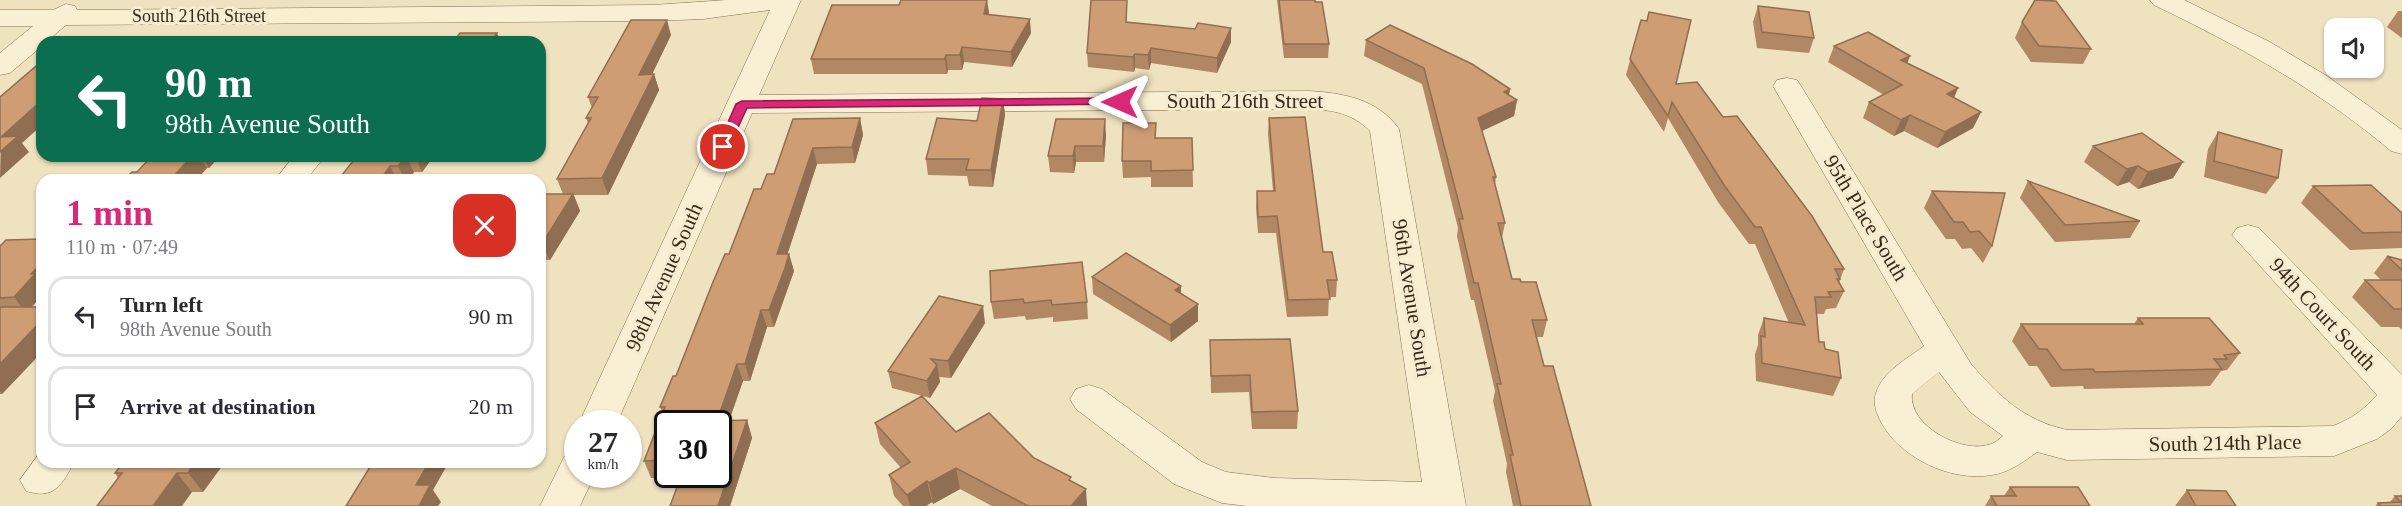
<!DOCTYPE html>
<meta charset="utf-8">
<style>
:root{--surface:#fff;--page:#f7f7f7;--text:#2b2b33;--muted:#7c7c81;--line:#e1e1e2;--accent:#db2777}
body{margin:0;font-family:Georgia,serif;background:var(--page);color:var(--text);height:100vh;display:flex;flex-direction:column;font-size:22px;white-space:nowrap}
*{box-sizing:border-box;margin:0}
p{font-size:20px;color:var(--muted)}
.icon{flex:none;width:33px;height:33px;fill:none;stroke:currentColor;stroke-width:2;stroke-linecap:round;stroke-linejoin:round}
.map{position:relative;flex:1;overflow:hidden}
.side{position:absolute;left:36px;top:174px;width:510px;height:294px;display:flex;flex-direction:column;background:var(--surface);border-radius:18px;box-shadow:0 2px 4px #0004}
.side>*{flex:none}
.top-card{position:absolute;left:36px;top:36px;width:510px;height:126px;border-radius:18px;box-shadow:0 2px 4px #0004;background:#0b6e4f;color:#fff;overflow:hidden}
.buttons{position:absolute;left:2324px;top:18px;display:grid;gap:12px}
.buttons a{display:grid;place-items:center;width:60px;height:60px;border-radius:12px;background:var(--surface);box-shadow:0 2px 4px #0004;font-size:30px}
.speed{position:absolute;left:564px;top:410px;display:flex;gap:12px;font-size:30px;font-weight:700;text-align:center}
.speed>*{display:grid;place-content:center;width:78px;height:78px;border-radius:50%;background:var(--surface);box-shadow:0 2px 4px #0004;line-height:1}
.speed small{font-size:15px;font-weight:400}
.speed .limit{border:3px solid #111;border-radius:9px;background:#fff;color:#111}
.pin{position:absolute;display:grid;place-items:center;width:51px;height:51px;color:#fff;margin:-26px;border:3px solid #fff;border-radius:50%;box-shadow:0 2px 6px #0007}
.me{position:absolute;width:66px;margin:-33px;rotate:270deg;stroke-linejoin:round;filter:drop-shadow(0 0 4px #0008)}
.turn{display:flex;align-items:center;gap:21px;height:126px;padding:0 30px;font-size:27px}
.turn .icon{width:78px;height:78px;stroke-width:2.5}
.turn b{display:block;font-size:42px;line-height:51px}
.round{display:grid;place-items:center;flex:none;width:63px;height:63px;border-radius:18px;background:var(--page)}
.headline{display:flex;align-items:center;justify-content:space-between;height:102px;padding:0 30px}
h1{font-size:36px;font-weight:700;line-height:45px;color:var(--accent)}
ul{padding:0;list-style:none}
li{display:flex;align-items:center;gap:18px;height:81px;margin:0 12px 9px;padding:0 18px;border:3px solid var(--line);border-radius:18px}
li div{flex:1}
li b{display:block;font-size:22px}
li em{font-style:normal}
.map>svg:first-child{display:block}
.lines{fill:none;stroke-linecap:round;stroke-linejoin:round}
.minor-casing{stroke:#887357;stroke-width:1}
.minor{fill:#f9efd3;fill-rule:evenodd}
.wall{fill:#b18764;fill-rule:evenodd}
.shaded-wall{fill:#906e51}
.building{fill:#ce9d74;stroke:#906e51;stroke-width:1.5}
.route{fill:#db2777;stroke:#8e194d;stroke-width:1.5}
.labels{text-anchor:middle;dominant-baseline:central;stroke-width:6;stroke-linejoin:round;paint-order:stroke}
.far-street-label{font-size:18px;fill:#372a1c;stroke:#f6eccf}
.street-label{font-size:21px;fill:#372a1c;stroke:#f6eccf}
</style>
<div class="map">
<svg width="2402" height="506" viewBox="0 0 2402 506">
<rect width="100%" height="100%" fill="#efe2bf"/>
<g class="lines">
<g class="minor-casing">
<path id="minor" d="M727,0H801L759,95L1309,91C1343,93 1378,99 1399,129L1466,506H1247L1222,503L1174,484L1076,409L1070,399L1076,389L1089,385L1102,389L1202,462L1226,472L1274,478L1422,482L1370,131C1352,113 1333,110 1309,109L752,113L617,423H579L770,10L703,19L653,21L66,25L46,42H42V46L10,73L0,75V53L33,26H0V10H53L66,4L75,6L77,10L653,5Z
M2150,0H2184L2268,41L2327,76L2402,130V154L2391,151C2319,90 2239,46 2154,5Z
M1787,78L1797,80L1801,86L1971,364C2000,397 2023,420 2067,430L2333,426C2351,419 2364,410 2377,395L2232,235L2237,228L2248,225L2259,228L2402,375V416L2391,429L2377,439L2334,456L2067,460L2037,452C2023,462 2010,472 1992,475C1952,482 1902,459 1882,424C1877,414 1872,404 1876,393C1883,371 1907,359 1924,346L1773,86L1777,80ZM1939,372L1970,412L2003,436C1999,439 1995,443 1991,444C1963,455 1908,426 1912,394Z
M294,156H325L306,180H275Z
M41,451L42,462H74C62,485 54,500 26,491L20,480Z
M578,453V474H595L580,506H540L564,457Z"/>
</g>
<use href="#minor" class="minor"/>
</g>
<path class="wall" d="M1277,0H1315L1329,44L1328,58H1284Z
M1758,6L1814,38L1809,53L1757,48L1753,22Z
M1127,10V22L1231,42L1217,73L1151,63L1149,70L1135,68L1134,72L1088,67L1087,53Z
M2398,11H2402V38L2387,27Z
M989,12L988,15L1031,33L1012,67L964,62L962,70H948L947,74H814L811,59Z
M1641,20L1676,84L1723,117L1844,269L1839,283L1844,291L1836,308L1826,309L1824,314H1817L1819,342L1825,349L1841,378L1833,396L1756,381L1755,354L1758,345V335L1764,318L1789,323L1755,244H1749L1718,202L1668,118L1664,132L1626,75Z
M2022,22L2091,49L2083,64L2031,62L2015,38Z
M671,35L652,74H654L659,90L608,195H574L580,211L550,260H540V194H563L557,179L588,123L586,118L592,108L588,97Z
M1366,40L1510,89L1509,95L1517,100L1514,116L1482,131L1496,177L1495,185L1505,223L1502,238L1512,279L1521,282L1547,320L1543,337H1536L1544,366L1591,506H1513L1506,472L1507,464L1493,401L1495,391L1474,300H1471L1457,236L1458,228L1422,84L1364,56Z
M1834,46L1907,63L1958,88L1954,98L1981,112L1973,128L1937,148L1904,131L1894,136L1863,118L1869,102L1884,95L1828,62Z
M1003,99L1005,115L993,187L969,186L967,176L928,175L926,159L977,121Z
M860,118L863,135L855,163L817,164L787,254H789L794,271L774,327H767L750,381H743L729,420H747L752,438L730,506H670L681,478H651L644,461L663,413L660,407L673,376H676L713,282L725,254H729L754,189H761L767,174H774L793,119ZM668,423H718V474H668Z
M1269,118L1323,252L1337,280L1336,297H1329L1328,316L1287,317L1276,233H1258L1256,208L1257,191H1273L1268,134Z
M2218,132L2278,178L2266,194L2204,177L2208,149Z
M1106,135L1104,162H1076L1074,173L1050,172L1048,156Z
M1156,138H1192L1193,187H1151V177L1123,178L1122,161Z
M2093,146L2183,162L2173,178L2138,189L2129,182L2117,186L2084,162Z
M152,156H220L209,168H207L196,180H124L137,172Z
M357,156H434L422,172H414L409,180H338Z
M2028,181L2140,221L2130,238L2055,242L2020,198Z
M2313,186L2402,213V248L2350,250L2301,203Z
M1932,191L2005,193L1992,246L1983,263L1971,248L1962,249L1955,239H1946L1924,208Z
M42,239V295L32,307H42V352L2,394H0V246Z
M2387,256L2402,260V330L2399,327H2381L2352,297L2365,280H2381L2374,273Z
M990,271L1087,302L1088,319L1053,322V317L1026,320L1025,316L994,319L991,302Z
M1092,277L1181,286V293L1198,321L1171,342L1093,294Z
M2138,318L2240,353L2227,370L2221,371L2210,386L2084,389L2083,386L2051,387L2037,366H2029L2012,341L2021,324H2134Z
M985,323L951,378L939,377L940,382L930,398L892,388L888,371Z
M1210,340L1298,411L1297,429H1252L1249,392L1211,393Z
M875,423L956,432L1034,458L1072,482L1087,506H992L960,489L933,504L932,502L926,506H903L894,496L889,475L901,468L880,444Z
M225,462L203,492H192L118,478L115,473Z
M2010,487L2090,506H1985L1991,496H2004Z
M2187,490L2236,506H2175Z
M2402,494V506H2375L2378,503L2390,502L2395,496H2400Z"/>
<path class="shaded-wall" d="M987,0L989,12L986,29L984,14Z
M1030,19L1031,33L1012,67L1011,52Z
M667,20L671,35L644,91L639,75Z
M1231,28V42L1217,73V58Z
M497,33L501,42H490Z
M962,47L964,62L962,70L960,55Z
M1151,48V63L1149,70L1148,55Z
M1135,54V68L1134,72L1133,57Z
M946,55L948,70L947,74L945,59Z
M1910,56L1904,72L1901,60Z
M654,74L659,90L608,195L602,178Z
M1958,88L1951,104L1947,94Z
M1510,89L1507,104L1517,100L1514,116L1475,134L1478,118L1504,92Z
M1003,99L1005,115L993,187L991,170Z
M42,100V125L22,143L29,152L0,178L1,137Z
M1981,112L1973,128L1937,148L1945,132Z
M1910,115L1904,131L1894,136L1901,120Z
M860,118L863,135L855,163L852,147Z
M1105,119L1106,135L1104,162L1103,146Z
M1075,146L1076,162L1074,173L1073,156Z
M813,148L817,164L782,271L777,254Z
M192,156H199L207,168L196,180H170Z
M202,156H220L209,168Z
M406,156L414,172L409,180H405L398,166Z
M415,156H434L422,172Z
M2183,162L2173,178L2138,189L2148,172Z
M390,166L397,180H380Z
M2138,166L2129,182L2117,186L2127,169Z
M573,194L580,211L550,260L542,244Z
M789,254L794,271L774,327L769,310Z
M42,263V295L26,313L14,297L31,274Z
M1181,286V303L1175,290Z
M1198,304V321L1171,342L1170,325Z
M983,306L985,323L951,378L948,361Z
M761,310L767,327L750,381L745,364Z
M42,320V352L2,394L0,392V364Z
M737,364L743,381L723,438L717,421Z
M937,365L940,382L930,398L927,381Z
M747,420L752,438L730,506H718Z
M196,462H225L203,492L188,473Z
M429,462H449L433,490L441,502L438,506H419L416,485Z
M956,468L960,489L933,504L929,483Z
M177,473L192,492L182,506H153Z
M927,481L932,502L926,506H910L907,495Z
M1086,489L1087,506H1071Z"/>
<path class="building" d="M901,0H987L984,14L1030,19L1011,52L962,47L960,55H946L945,59H811L832,5H899Z
M1091,0H1127L1126,22L1195,29L1198,23L1231,28L1217,58L1151,48L1148,55L1135,54L1133,57L1087,53Z
M1279,0H1315V2H1322L1329,44H1284Z
M2035,0L2056,1L2091,49L2039,46L2022,22Z
M1758,6L1809,12L1814,38L1762,32Z
M1649,12L1691,20L1676,84L1697,82L1723,117L1737,116L1812,216L1844,269H1835L1840,279H1837L1844,291L1828,292L1831,297H1815L1819,342H1824L1825,349L1838,352L1841,378L1762,363L1761,336L1765,337L1764,318L1805,325L1761,227H1755L1724,185L1672,102L1668,116L1630,59L1641,20L1647,21Z
M631,20H667L639,75L654,74L602,178L557,179L591,118H586L598,97H588Z
M1390,25L1472,64L1510,89L1504,92L1517,100L1478,118L1496,177H1493L1505,223H1498L1512,279H1520L1521,282H1536L1547,320H1532L1544,366H1553L1591,506H1521L1510,455H1513L1497,384H1501L1478,283H1474L1459,219H1463L1424,68L1366,40Z
M1868,32L1910,56L1901,60L1958,88L1947,94L1981,112L1945,132L1910,115L1901,120L1869,102L1902,85L1834,46Z
M460,33H497L490,42H453Z
M42,61V100L1,137L18,136L0,152V97Z
M982,98L1003,99L991,170H966L969,159H926L937,118L977,121Z
M1305,117L1323,252H1332L1337,280H1327L1330,299L1288,300L1277,216L1258,217L1257,191H1275L1269,118Z
M860,118L852,147L813,148L777,254H789L785,268L769,310H761L745,364H737L717,421L747,420L718,506H670L682,474H718V423H668V460L644,461L665,407H660L673,376H676L713,282L725,254H729L754,189H761L767,174H774L793,119Z
M1056,119H1105L1103,146H1075L1073,156H1048Z
M1123,123H1156L1155,138H1192L1193,170L1151,171V161H1122Z
M2218,132L2282,150L2278,178L2214,161Z
M2142,133L2183,162L2148,172L2138,166L2127,169L2093,146Z
M152,156H192L170,180H124L132,172H137Z
M357,156H406L398,166H390L380,180H338Z
M2028,181L2140,221L2065,225Z
M2371,185L2402,213V232L2363,233L2313,186Z
M1932,191L2005,193L1992,246L1979,231L1970,232L1963,222H1954Z
M540,194H573L542,244H540Z
M42,239V263L31,274H35L14,297L0,298V246L6,240Z
M1126,253L1181,286L1175,290L1198,304L1170,325L1092,277Z
M2387,256L2402,260V270Z
M1082,262L1087,302L1052,305L1051,300L1024,303L1023,299L991,302L990,271Z
M2365,280H2402V309H2394Z
M939,296L983,306L948,361L931,359L937,365L927,381L888,371Z
M1,307H42V320L0,364V308Z
M2138,318H2209L2240,353L2224,355L2227,359H2214L2222,369L2095,372L2093,369L2062,370L2047,349H2039L2021,324H2143Z
M1290,339L1298,411L1252,412L1250,375L1211,376L1210,340Z
M922,396L956,432L989,413L1034,458L1071,477L1069,480L1086,489L1071,506H1028L956,468L929,483L927,481L907,495L889,475L910,462L875,423Z
M124,462H196L188,473H177L153,506H97L122,473H115Z
M373,462H429L416,485H430L419,506H346Z
M2010,487H2078L2090,506H1997L1991,496H2016Z
M2187,490L2226,491L2236,506H2196Z
M2395,496H2402V506H2381L2378,503L2401,502Z"/>
<path class="route" d="M1120,98L1126,102L1125,104L747,108L728,149H719L717,147L736,104L742,101Z"/>
<g class="labels">
<g class="far-street-label">
<text x="199" y="16">South 216th Street</text>
</g>
<g class="street-label">
<text x="1245" y="101">South 216th Street</text>
<text transform="translate(1866 218) rotate(59)">95th Place South</text>
<text transform="translate(664 277) rotate(-66)">98th Avenue South</text>
<text transform="translate(1412 298) rotate(81)">96th Avenue South</text>
<text transform="translate(2323 314) rotate(47)">94th Court South</text>
<text transform="translate(2225 443) rotate(-1)">South 214th Place</text>
</g>
</g>
</svg>
<div class="buttons">
<a><svg class="icon" aria-label="sound" viewBox="0 0 24 24"><path d="M4 9h4l5-4v14l-5-4H4zM17 9q2 3 0 6"/></svg></a>
</div>
<div class="speed"><div>27<small>km/h</small></div><div class="limit">30</div></div>
<div class="pin" style="left:723px;top:147px;background:#d93025"><svg class="icon" aria-label="arrive" viewBox="0 0 24 24"><path d="M6 21V4h12l-3 4 3 4H6"/></svg></div>
<svg class="me" style="left:1120px;top:102px" viewBox="-20 -20 40 40"><path d="M0-17L14 15 0 8-14 15z" fill="#db2777" stroke="#fff" stroke-width="4"/></svg>
<div class="top-card">
<div class="turn"><svg class="icon" aria-label="left" viewBox="0 0 24 24"><path d="M17 20v-9H6M10 6l-5 5 5 5"/></svg><div><b>90 m</b>98th Avenue South</div></div>
</div>
<section class="side">
<div class="headline"><div><h1>1 min</h1><p>110 m · 07:49</p></div><a class="round" style="background:#d93025;color:#fff"><svg class="icon" aria-label="close" viewBox="0 0 24 24"><path d="M6 6l12 12M18 6L6 18"/></svg></a></div>
<ul>
<li><svg class="icon" aria-label="left" viewBox="0 0 24 24"><path d="M17 20v-9H6M10 6l-5 5 5 5"/></svg><div><b>Turn left</b><p>98th Avenue South</p></div><em>90 m</em></li>
<li><svg class="icon" aria-label="arrive" viewBox="0 0 24 24"><path d="M6 21V4h12l-3 4 3 4H6"/></svg><div><b>Arrive at destination</b></div><em>20 m</em></li>
</ul>
</section>
</div>
